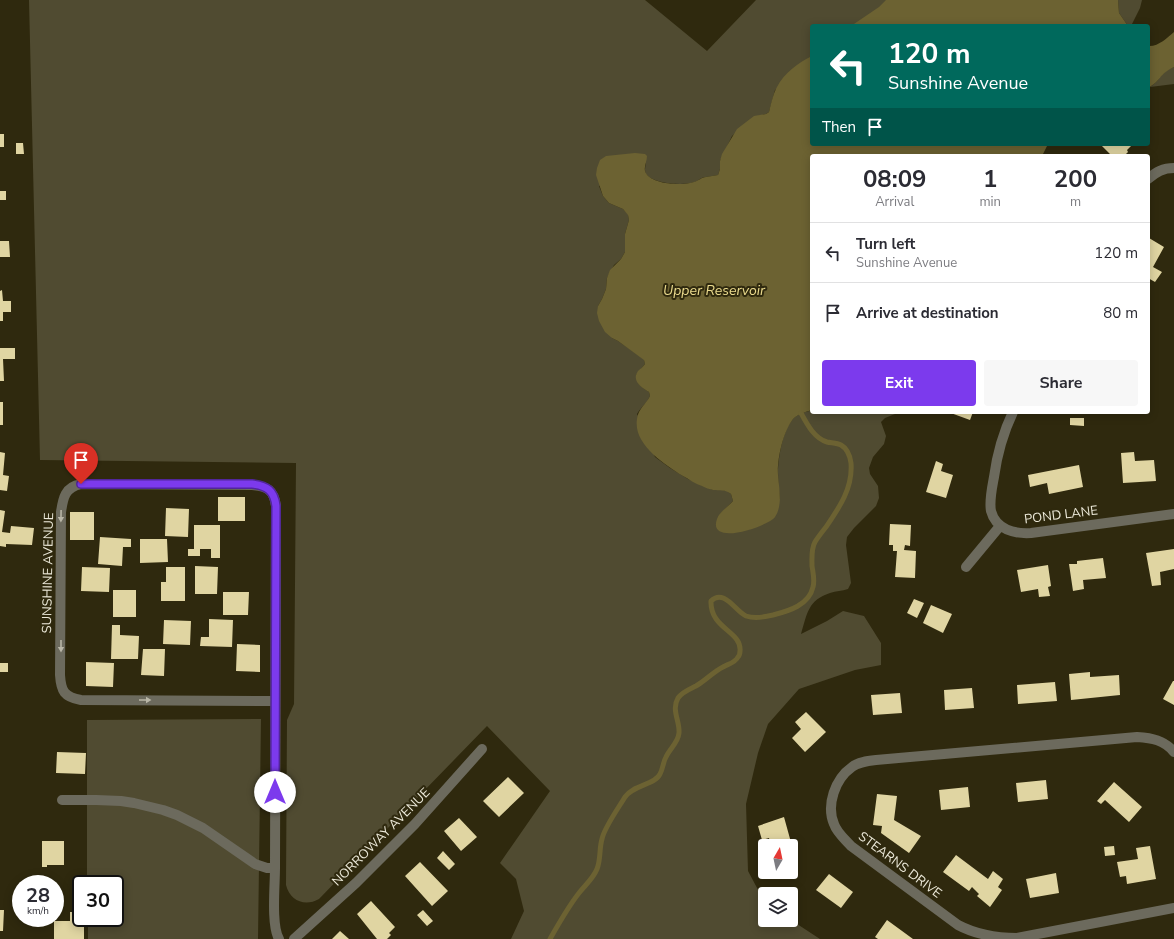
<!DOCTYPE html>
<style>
:root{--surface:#fff;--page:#f7f7f7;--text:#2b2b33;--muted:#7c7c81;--line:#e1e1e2;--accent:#7c3aed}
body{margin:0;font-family:"Nunito Sans",sans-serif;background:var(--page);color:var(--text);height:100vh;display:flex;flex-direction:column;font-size:15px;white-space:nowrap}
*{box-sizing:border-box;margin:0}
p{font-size:13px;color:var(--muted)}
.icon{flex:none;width:22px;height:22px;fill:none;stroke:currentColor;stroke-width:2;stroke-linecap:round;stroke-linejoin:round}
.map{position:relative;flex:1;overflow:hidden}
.panel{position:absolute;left:810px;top:154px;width:340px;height:260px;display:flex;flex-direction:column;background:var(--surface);border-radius:4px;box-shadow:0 2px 10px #0003}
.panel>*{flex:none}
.hud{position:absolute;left:810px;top:24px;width:340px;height:122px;border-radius:4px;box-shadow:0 2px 10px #0003;background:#00695c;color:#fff;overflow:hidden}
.needle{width:26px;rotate:9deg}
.buttons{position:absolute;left:758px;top:839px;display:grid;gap:8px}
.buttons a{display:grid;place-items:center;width:40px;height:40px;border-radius:4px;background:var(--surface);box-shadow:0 2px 10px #0003;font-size:20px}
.speed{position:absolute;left:12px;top:875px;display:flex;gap:8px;font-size:20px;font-weight:700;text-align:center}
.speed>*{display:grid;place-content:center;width:52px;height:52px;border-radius:50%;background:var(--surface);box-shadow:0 2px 10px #0003;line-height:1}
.speed small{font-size:10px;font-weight:400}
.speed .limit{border:2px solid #111;border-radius:6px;background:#fff;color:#111}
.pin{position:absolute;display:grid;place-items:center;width:34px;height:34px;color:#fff;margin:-41px -17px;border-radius:50% 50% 50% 0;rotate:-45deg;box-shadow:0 0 4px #0007}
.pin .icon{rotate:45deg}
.me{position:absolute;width:44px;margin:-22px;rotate:0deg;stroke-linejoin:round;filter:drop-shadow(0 0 3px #0008)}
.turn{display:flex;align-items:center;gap:14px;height:84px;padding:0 12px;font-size:18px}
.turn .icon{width:52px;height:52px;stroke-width:2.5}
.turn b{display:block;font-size:28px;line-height:34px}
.then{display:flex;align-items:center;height:38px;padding:0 12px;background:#0003;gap:8px;font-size:15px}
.eta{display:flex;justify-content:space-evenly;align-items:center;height:68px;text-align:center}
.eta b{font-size:24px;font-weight:700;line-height:28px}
.button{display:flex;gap:8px;margin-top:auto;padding:8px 12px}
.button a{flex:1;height:46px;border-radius:4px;background:var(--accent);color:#fff;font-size:16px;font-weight:700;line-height:46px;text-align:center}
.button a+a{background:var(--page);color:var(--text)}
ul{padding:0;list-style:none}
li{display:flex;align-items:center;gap:12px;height:60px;padding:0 12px;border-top:1px solid var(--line)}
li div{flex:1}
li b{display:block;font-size:15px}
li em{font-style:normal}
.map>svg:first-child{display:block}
.green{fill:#504b31}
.water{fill:#6c6232}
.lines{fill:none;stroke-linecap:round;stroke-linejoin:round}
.stream{stroke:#6c6232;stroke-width:5}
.building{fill:#e0d5a2}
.street{stroke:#6c6a5d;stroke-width:10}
.oneway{fill:#b9b6a7}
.route-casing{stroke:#51269a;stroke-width:10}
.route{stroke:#7c3aed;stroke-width:7}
.labels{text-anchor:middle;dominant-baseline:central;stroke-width:4;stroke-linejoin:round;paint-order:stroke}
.street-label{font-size:13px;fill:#ece9d9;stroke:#2f290e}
.water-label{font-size:14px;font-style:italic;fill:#ebdb8e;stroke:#2f290e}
</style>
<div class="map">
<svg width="1174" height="939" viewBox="0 0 1174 939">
<rect width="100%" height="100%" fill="#2f290e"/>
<path class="green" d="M29,0H645L707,51L756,0H896L864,26H812V65L775,90L769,112L766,114L754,117L732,136L720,161V169L718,175C714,176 711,176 706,177C702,177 699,180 695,182C684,186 655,184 647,175C644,172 645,167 646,163L599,186L603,196L609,203L623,209L628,214L629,220L625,234V252L621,259L614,265L607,278L606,289L602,299L598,306L612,338L618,341L644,359L645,364L636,375C637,385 642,387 649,392L650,396C647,403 641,407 637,414L655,457L670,468L688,479L713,490H723L727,491L731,494L733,501L720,514L747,530L752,528L780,498C779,490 778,482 778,473C778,458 783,427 795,417C800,413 806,412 812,410V412H900L885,418L881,422L886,436L884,444L873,457L869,468L870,474L878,486L879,498L876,506L854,528L847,537L846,545L851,583L848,589C842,591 836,591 830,593C808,600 807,614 801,634L827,621L843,611L864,616L881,643V665L855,670L799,689L768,724L758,753L746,804L748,871L765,903V920H791L820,939H511L524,911L516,879L500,863L550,791L487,726L319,899C305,907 290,901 286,885L287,720L294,704L296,463L40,460Z
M1118,0H1142L1140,8L1131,26H1128L1119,13Z
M1174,67V84L1150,87C1161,80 1160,72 1174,67Z
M261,719L258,939H88V918H115V884H87V720Z"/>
<path class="water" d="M886,0H1118L1119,13L1128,26H851L879,7Z
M1174,32V67C1160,73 1160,82 1148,88V46C1158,47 1167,38 1174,32Z
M812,56V144H1048L1042,156H812V410C805,412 798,414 793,419C783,432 777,459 778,475C779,488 783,505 775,517C767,527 707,547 717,519C719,512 728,507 733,501L731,494C725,489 720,491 713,490C710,489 705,488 702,486C695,484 689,479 683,476C664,464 633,444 637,419C638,409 646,404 650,396L649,392C642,388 631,381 638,371C640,369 643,367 645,364L644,360L618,341L612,338L605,332L599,321L597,313L598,306L602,299L606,289L607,278L610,270L621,259L625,252V234L629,220L628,215L623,209L609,203L603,196L596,175L597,168L600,160L606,156L635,153L645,154L647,156C647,161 644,166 645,171C649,185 684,186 694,182C698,181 702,177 706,177C710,176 714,176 718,175L720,169V161L722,154L737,129L754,116L766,114L769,112C771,104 773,94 777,87C784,73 798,63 812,56Z"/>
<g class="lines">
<path class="stream" d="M550,939C559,923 568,907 579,893C585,885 593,879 597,869C601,859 599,849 602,839C604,828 619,807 625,797C633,785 655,785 660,774C663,769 663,762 666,757C670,748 678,743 679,733C680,721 671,710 678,698C682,692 690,689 696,686C705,681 713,672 723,667C728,664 735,663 738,657C739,656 740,653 740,651C742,631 710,629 711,601C724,588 736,612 746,616C755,619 764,617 773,615C789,611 809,605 813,587C815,580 813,573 812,566C812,558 811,549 815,542C818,537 822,532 826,527C839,508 853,488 851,463C850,456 848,449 841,445C837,443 831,443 827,442C814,438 807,424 801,413"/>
</g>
<path class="building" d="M0,134H4V147H0Z
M16,143H23L24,154H16Z
M1100,144H1133L1127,150L1128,152L1124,156H1112Z
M0,191H6V200H0Z
M1149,238L1164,247L1153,267L1162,272L1155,282L1148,278V240Z
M0,241H9L10,257H0Z
M2,290L3,301H11V312H3V321H0V291Z
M0,348H15V359H3L4,381H0Z
M0,402H3V425H0Z
M948,412H973L970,420Z
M1070,418H1084V426L1070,425Z
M0,452L5,453L3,475L9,476L7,491L0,490Z
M1134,452L1135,461L1154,460L1156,481L1123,483L1121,453Z
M936,461L943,464L941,471L953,475L946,498L926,492Z
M1079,465L1083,487L1049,494L1047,483L1030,487L1028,475Z
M218,497H245V521H218Z
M166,508L189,509L188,537L165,536Z
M0,510L5,511L2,532L10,533L11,526L34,528L32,545L6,544V547L0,546Z
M70,512H94V540H70Z
M890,524L911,525L910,546L905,545L904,550L916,551L915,578L895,577L897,551H893V545H889Z
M194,525H220V558H211V549H200V556H188V549H194Z
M100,537L131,539V547H123L122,566L98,564Z
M140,539H167L168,562L140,563Z
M1174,549V569L1160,572L1161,585L1152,586L1146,553Z
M1103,558L1106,578L1083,580L1084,589L1073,591L1069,564H1077V561Z
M1048,565L1051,586L1048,587L1050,596L1039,597L1038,589L1021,592L1017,570Z
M195,566L218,567L217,594H195Z
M82,567L110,568L109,592L81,591Z
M166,567H185V601H161V582H166Z
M113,590H136V617H113Z
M223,592H249L248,615H223Z
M914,599L924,603L917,618L907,613Z
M931,605L952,614L943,633L923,623Z
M209,619L233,620L232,647L200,646L201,637H209Z
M164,620L191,621L190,645L163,644Z
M112,625H120V635L139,636L138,659H111Z
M237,644L260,645V672L236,671Z
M143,649H165L164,676L141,675Z
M86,662L114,663L113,687L86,686Z
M0,663H8V672H0Z
M1090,672V677L1119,675L1120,695L1071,700L1069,674Z
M1173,681H1174V705L1163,699Z
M1055,682L1057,701L1018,704L1017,685Z
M972,688L974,708L945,710L944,690Z
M900,693L902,713L873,715L871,695Z
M806,712L826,732L805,752L792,738L801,729L795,722Z
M57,752L86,753L85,774L56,773Z
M508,777L524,793L499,817L483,801Z
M1046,780L1048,799L1018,802L1016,783Z
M1114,782L1142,807L1129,822L1105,800L1101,804L1097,801Z
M968,787L970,807L941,810L939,790Z
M877,794L897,796L894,820L921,836L909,853L881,833L882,826L873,825Z
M784,817L792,846H771L769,838L762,840L758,826Z
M459,818L477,837L461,851L444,831Z
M42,841H64V865H47V867H42Z
M1114,846L1115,855L1105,856L1104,847Z
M1150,846L1156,879L1127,884L1126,876L1120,877L1117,862L1138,859L1136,848Z
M443,851L455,864L449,870L437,858Z
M956,855L988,879L993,871L1003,879L998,887L1002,890L990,907L977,896L979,894L972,887L969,891L943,872Z
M420,862L448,891L432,906L405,876Z
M1056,873L1059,893L1030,898L1026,879Z
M829,874L853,892L841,908L816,890Z
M371,901L395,927L389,933L391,935L387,939H377L357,914Z
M0,910H4L3,931H0Z
M423,910L433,921L427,926L417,915Z
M70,912H81V918H84V939H54V921H70Z
M887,920L913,939H878L875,937Z
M340,931L349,939H332Z"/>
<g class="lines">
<path class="street" d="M1148,179C1156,172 1163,168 1174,168
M1013,412C1003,433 997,455 994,477C992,488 989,501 991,511C996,530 1015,534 1031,533L1174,514
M966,567L1000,526
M275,701L81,700C64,697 61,691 60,675L61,512C63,498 65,487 81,484L252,485C267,486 274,490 276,506L275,868C275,886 271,925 279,939
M1174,752C1164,740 1152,738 1137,737L876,760C867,761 858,762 852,767C835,779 826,805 834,824C837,833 845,839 851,846L958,925C977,935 995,938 1017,938L1174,908
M62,800H96L121,801L134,803L163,810L177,815L203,828L255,864L267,868H275
M294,939L356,883L415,824L482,749"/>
</g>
<defs><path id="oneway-solid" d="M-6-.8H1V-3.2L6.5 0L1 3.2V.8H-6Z"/></defs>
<g class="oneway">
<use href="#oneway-solid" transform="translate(61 516) rotate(91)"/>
<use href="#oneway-solid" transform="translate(61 646) rotate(90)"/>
<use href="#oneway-solid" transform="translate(145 700)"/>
</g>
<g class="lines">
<g class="route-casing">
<path id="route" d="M81,484H252C267,486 274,490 276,506L275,792"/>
</g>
<use href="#route" class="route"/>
</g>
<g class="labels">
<g class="street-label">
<text transform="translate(1061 515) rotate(-7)">POND LANE</text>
<text transform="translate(48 573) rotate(-89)">SUNSHINE AVENUE</text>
<text transform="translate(381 837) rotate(-45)">NORROWAY AVENUE</text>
<text transform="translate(900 865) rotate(37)">STEARNS DRIVE</text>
</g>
<g class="water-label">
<text x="714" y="290">Upper Reservoir</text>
</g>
</g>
</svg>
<div class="buttons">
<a><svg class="needle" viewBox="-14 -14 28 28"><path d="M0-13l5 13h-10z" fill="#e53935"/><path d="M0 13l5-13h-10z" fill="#7c7c81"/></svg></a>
<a><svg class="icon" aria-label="layers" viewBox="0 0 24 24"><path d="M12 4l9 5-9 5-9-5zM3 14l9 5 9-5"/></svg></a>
</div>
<div class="speed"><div>28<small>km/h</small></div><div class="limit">30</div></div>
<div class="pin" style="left:81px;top:484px;background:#d93025"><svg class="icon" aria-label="arrive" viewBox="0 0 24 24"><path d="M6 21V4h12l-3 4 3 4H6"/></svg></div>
<svg class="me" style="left:275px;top:792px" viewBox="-20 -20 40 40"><circle r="19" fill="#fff"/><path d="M0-13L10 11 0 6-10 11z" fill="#7c3aed"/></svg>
<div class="hud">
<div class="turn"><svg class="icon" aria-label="left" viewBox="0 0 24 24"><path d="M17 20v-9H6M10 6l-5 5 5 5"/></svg><div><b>120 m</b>Sunshine Avenue</div></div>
<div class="then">Then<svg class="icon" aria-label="arrive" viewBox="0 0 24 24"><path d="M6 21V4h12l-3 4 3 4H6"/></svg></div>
</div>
<section class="panel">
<div class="eta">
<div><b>08:09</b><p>Arrival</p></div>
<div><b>1</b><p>min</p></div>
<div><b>200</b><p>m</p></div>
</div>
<ul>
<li><svg class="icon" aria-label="left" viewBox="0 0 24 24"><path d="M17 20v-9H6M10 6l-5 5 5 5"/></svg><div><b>Turn left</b><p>Sunshine Avenue</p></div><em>120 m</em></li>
<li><svg class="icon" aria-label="arrive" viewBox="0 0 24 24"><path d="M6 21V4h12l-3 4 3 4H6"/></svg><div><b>Arrive at destination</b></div><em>80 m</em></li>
</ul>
<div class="button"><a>Exit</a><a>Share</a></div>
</section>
</div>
